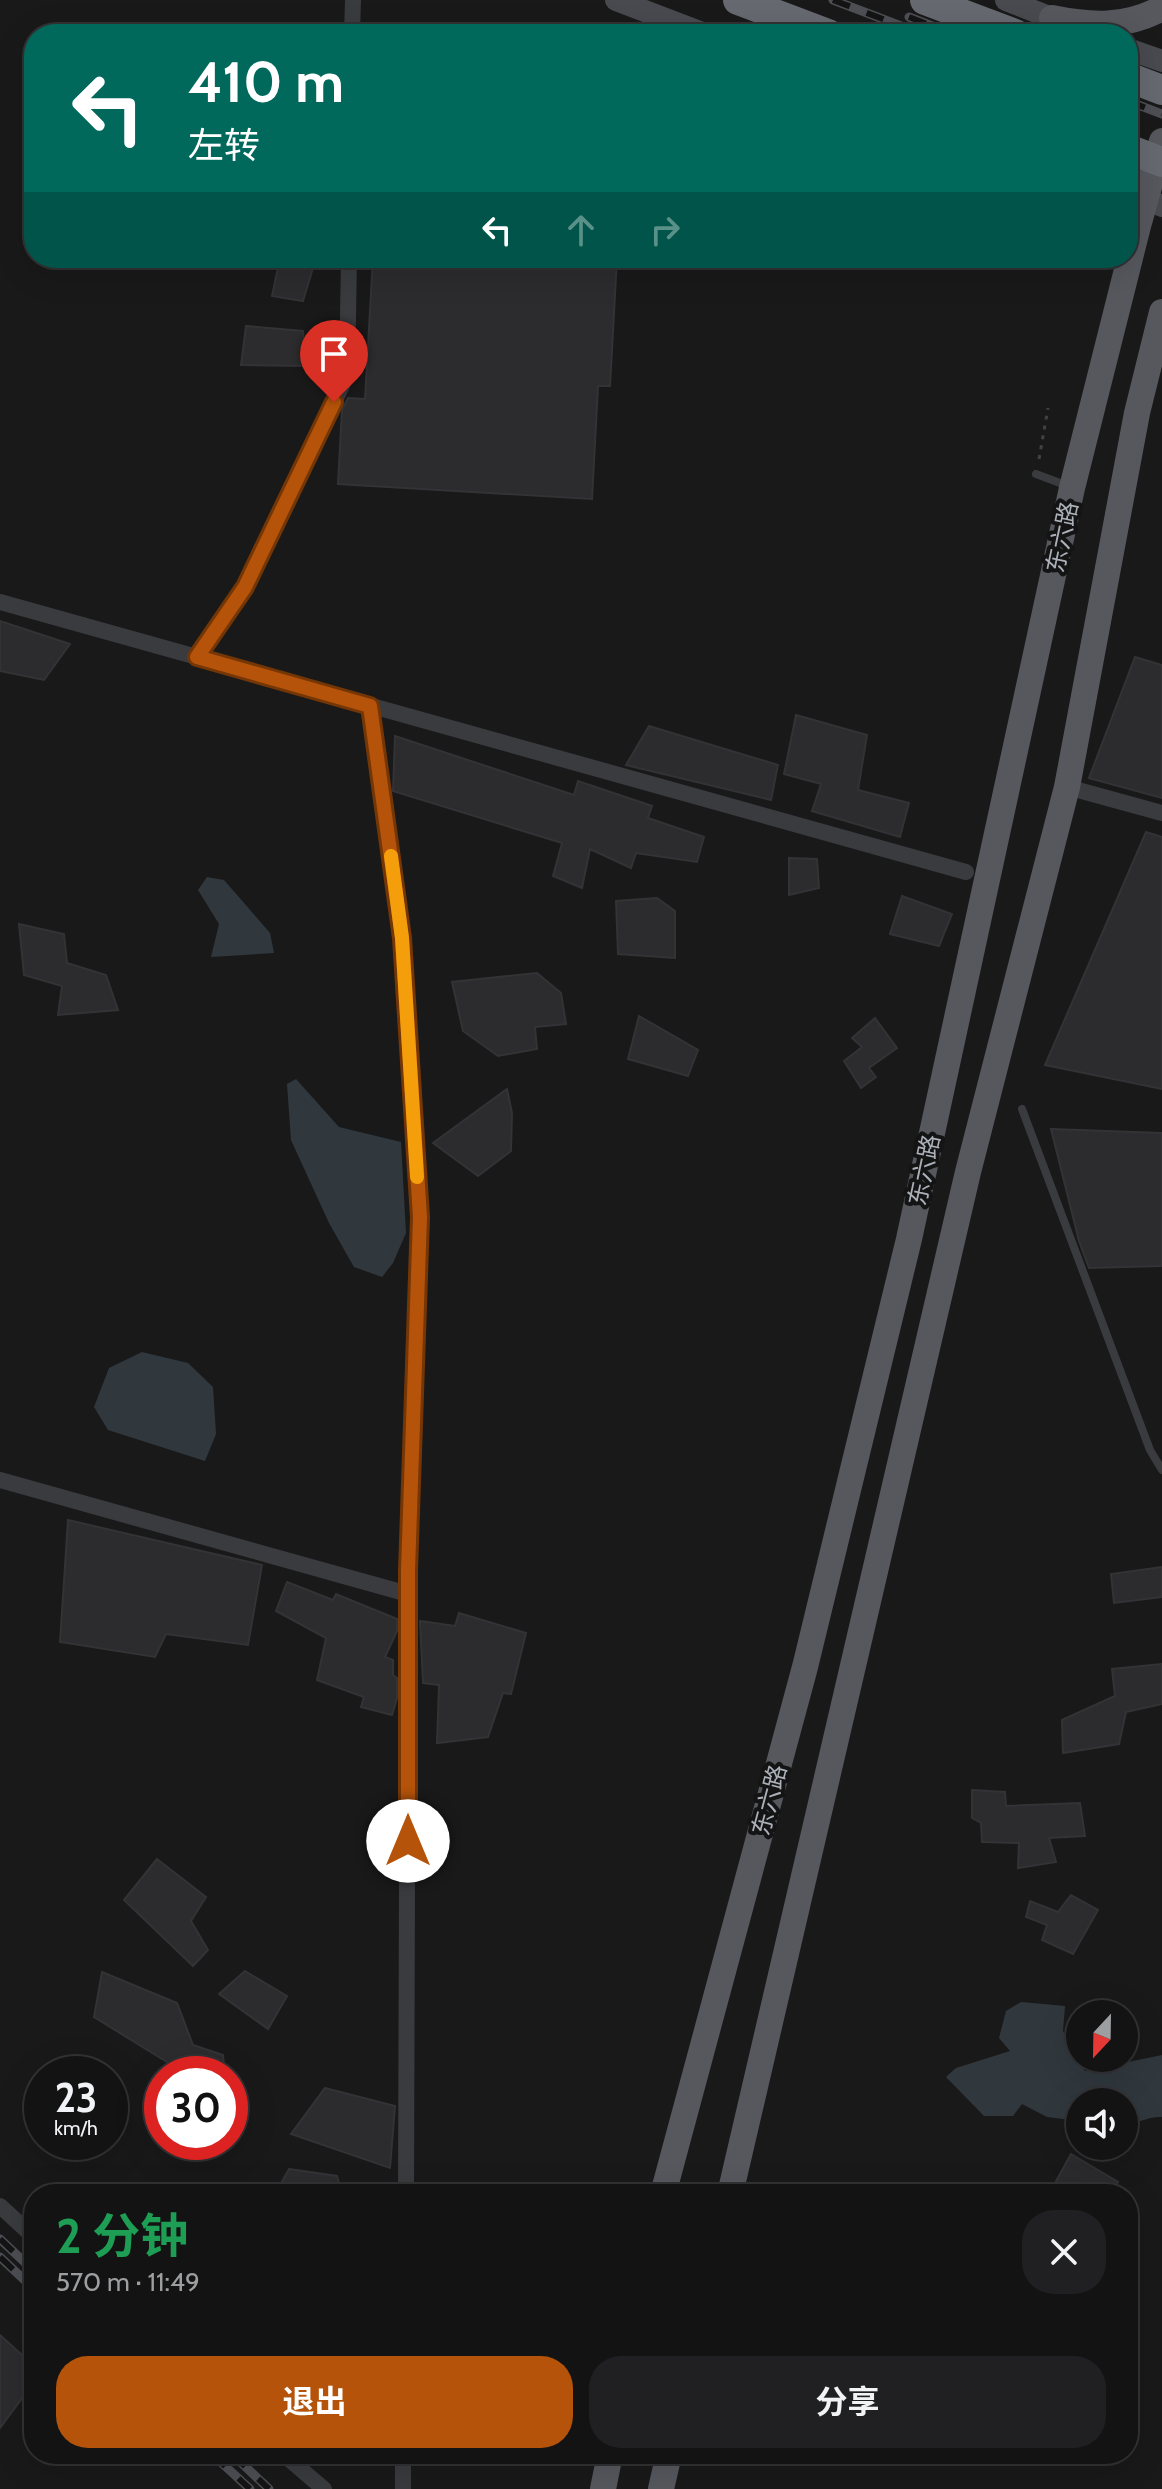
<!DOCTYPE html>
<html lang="zh">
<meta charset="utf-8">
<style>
:root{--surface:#131314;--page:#202022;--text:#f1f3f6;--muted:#9d9ea0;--line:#323234;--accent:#b45309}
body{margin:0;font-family:Cabin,"Noto Sans SC",sans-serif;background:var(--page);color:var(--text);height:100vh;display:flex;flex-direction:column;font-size:30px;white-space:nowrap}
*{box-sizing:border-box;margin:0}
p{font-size:26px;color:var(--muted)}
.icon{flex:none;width:44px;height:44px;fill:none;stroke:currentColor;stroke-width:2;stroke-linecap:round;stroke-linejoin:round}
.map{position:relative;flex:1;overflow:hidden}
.panel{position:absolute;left:24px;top:2184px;width:1114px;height:280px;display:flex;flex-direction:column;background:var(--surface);border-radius:32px;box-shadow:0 8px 32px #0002,0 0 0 2px var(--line)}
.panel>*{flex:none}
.banner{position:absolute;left:24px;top:24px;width:1114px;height:244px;border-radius:32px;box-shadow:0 8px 32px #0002,0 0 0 2px var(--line);background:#00695c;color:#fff;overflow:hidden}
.needle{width:52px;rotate:202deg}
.tools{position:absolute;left:1066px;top:2000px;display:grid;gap:16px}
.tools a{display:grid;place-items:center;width:72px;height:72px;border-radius:50%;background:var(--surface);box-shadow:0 8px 32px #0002,0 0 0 2px var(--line);font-size:40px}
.speed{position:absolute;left:24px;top:2056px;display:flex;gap:16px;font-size:40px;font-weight:700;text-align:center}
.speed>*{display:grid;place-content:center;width:104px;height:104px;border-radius:50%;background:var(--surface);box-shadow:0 8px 32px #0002,0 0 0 2px var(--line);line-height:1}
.speed small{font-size:20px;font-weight:400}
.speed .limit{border:12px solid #d22;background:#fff;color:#111}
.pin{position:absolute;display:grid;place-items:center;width:68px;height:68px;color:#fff;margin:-82px -34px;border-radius:50% 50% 50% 0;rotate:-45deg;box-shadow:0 0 8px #0007}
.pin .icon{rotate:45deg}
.me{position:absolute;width:88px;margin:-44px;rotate:0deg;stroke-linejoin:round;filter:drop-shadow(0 0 6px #0008)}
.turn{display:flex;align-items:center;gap:28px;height:168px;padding:0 32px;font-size:36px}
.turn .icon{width:104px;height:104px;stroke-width:2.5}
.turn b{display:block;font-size:56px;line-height:68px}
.lanes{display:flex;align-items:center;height:76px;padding:0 32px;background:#0003;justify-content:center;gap:40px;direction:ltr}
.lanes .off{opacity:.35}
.round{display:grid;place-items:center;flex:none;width:84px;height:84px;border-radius:32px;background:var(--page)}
.summary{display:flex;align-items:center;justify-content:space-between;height:136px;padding:0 32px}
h1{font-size:48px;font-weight:700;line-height:60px;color:#1e9e55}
.button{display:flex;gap:16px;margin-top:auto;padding:16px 32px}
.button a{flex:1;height:92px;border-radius:32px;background:var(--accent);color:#fff;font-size:32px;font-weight:700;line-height:92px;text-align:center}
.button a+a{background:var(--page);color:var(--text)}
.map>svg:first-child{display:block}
.water{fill:#30383e}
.building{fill:#2c2c2e;stroke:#333336;stroke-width:2}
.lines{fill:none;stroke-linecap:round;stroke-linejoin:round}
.path{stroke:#404246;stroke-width:3;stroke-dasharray:4 6;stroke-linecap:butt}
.lane{stroke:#3a3b3f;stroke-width:8}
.street{stroke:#3a3b3f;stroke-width:16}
.secondary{stroke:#484a4f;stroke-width:22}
.primary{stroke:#56585e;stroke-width:26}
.highway{stroke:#666970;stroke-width:30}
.rail-casing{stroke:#4d4f54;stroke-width:9}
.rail{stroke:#141415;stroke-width:6;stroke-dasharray:18;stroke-linecap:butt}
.highway-bridge{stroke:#666970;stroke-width:30}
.route-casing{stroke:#753606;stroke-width:20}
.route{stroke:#b45309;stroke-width:14}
.slow{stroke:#f59e0b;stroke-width:14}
.labels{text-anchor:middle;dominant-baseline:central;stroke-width:8;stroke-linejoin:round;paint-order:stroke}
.street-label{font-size:24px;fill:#acb1b9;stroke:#141415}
</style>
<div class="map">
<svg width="1162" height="2489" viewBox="0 0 1162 2489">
<rect width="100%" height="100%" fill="#19191a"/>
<path class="water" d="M207,877L224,880L270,933L274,953L211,957L219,924L198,890Z
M296,1079L339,1127L401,1142L406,1233L393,1263L382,1277L354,1267L329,1223L291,1140L287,1084Z
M142,1352L188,1363L213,1387L216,1434L205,1461L108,1430L94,1407L109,1368Z
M1021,2002L1065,2006L1063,2031L1085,2071L1162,2055V2117C1149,2116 1137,2124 1124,2124V2102H1080V2121L1047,2117L1022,2104L1013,2116H984L946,2077L956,2068L1010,2051L999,2038L1006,2011Z"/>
<path class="building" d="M280,258H316L303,301L272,296Z
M373,258H617L610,386H598L592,499L338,484L342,410L348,398L365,399Z
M246,326L303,331L306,366L241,365Z
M0,621L70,644L44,680L0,671Z
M1135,657L1162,665V798L1089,778Z
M796,715L867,735L858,790L909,803L900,837L812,811L821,784L784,774Z
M649,726L778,765L771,800L626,765Z
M395,736L574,795L578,781L652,806L648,818L704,837L697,862L636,853L631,868L590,849L582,888L553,876L562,843L393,791Z
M1146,832L1162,837V1089L1045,1065Z
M789,858L817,859L819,888L789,895Z
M902,896L952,914L939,946L890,934Z
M657,898L675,911V958L618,954L616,901Z
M19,924L64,934L67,963L106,975L118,1010L58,1015L62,986L24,975Z
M537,973L561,993L566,1024L535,1027L537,1049L498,1056L463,1031L452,982Z
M639,1016L698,1050L688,1076L628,1059Z
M875,1018L897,1048L869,1068L876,1077L861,1088L844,1061L862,1047L852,1038Z
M507,1089L512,1113L511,1151L478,1176L433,1143Z
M1051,1129L1162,1133V1266L1089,1268L1079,1241Z
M68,1520L262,1565L248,1645L166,1634L155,1657L60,1642Z
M1162,1567V1597L1114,1603L1111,1574Z
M287,1582L333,1600L336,1594L397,1619V1631L385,1657L393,1660V1675L397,1678V1698L392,1715L361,1707L364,1697L317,1680L326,1638L276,1611Z
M459,1613L526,1633L511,1694L503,1693L488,1737L437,1743L439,1685L423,1683L420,1621L455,1626Z
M1162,1664V1704L1126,1712L1119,1744L1063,1753L1062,1720L1115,1696L1112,1669Z
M972,1790L1005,1792L1006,1806L1080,1803L1085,1836L1049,1838L1056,1862L1018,1868L1019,1843L982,1842L981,1823L972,1818Z
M157,1859L206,1897L191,1921L208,1950L193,1966L124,1900Z
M1071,1895L1098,1910L1073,1954L1042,1940L1047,1925L1026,1917L1030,1901L1058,1912Z
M245,1971L287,1996L268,2029L219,1994Z
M102,1972L177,2003L193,2045L223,2055L225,2074H176L175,2067L94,2017Z
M325,2088L395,2106L390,2168L291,2134Z
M1071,2154L1118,2182L1112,2194H1049Z
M289,2169L337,2176L342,2194H275Z
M0,2335L34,2366V2382L0,2428Z"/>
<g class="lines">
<path class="path" d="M1039,459L1048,408"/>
<path class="lane" d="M1036,474L1068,486
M1022,1109L1150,1450L1162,1470"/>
<path class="street" d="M352,34L353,0
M0,602L966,872
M197,657L245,587L347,375L349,258
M370,706L402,938L420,1217L408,1571L406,2194
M1067,787L1162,813
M0,1480L408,1594
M0,2206L34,2237
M283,2454L324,2489
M403,2454V2489"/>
<path class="secondary" d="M616,0L705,34
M1006,0L1067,24
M1128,49L1162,61
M1128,191L1162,206"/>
<path class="primary" d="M1052,18C1091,26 1126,28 1162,8
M663,2194L805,1667L909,1239L1072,488L1138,226L1162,141
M730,2194L968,1172L1067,787L1137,413L1162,312
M603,2489L610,2454
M661,2489L669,2454"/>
<path class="highway" d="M738,0L828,34
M925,0L1015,34
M1128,77L1162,90"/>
<g class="rail-casing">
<path id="rail" d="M833,0L922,34
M909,17L953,34
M1128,101L1162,114
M0,2239L34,2271
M0,2257L34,2289
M212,2454L250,2489
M232,2454L269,2489"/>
</g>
<use href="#rail" class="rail"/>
<path class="highway-bridge" d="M1128,149L1162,162"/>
</g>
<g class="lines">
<g class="route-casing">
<path id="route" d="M334,402L245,587L197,657L370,706L402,938L420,1217L408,1571V1841"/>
</g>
<use href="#route" class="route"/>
<path class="slow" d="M391,856L402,938L417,1177"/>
</g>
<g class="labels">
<g class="street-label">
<text transform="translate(1062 537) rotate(-78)">东六路</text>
<text transform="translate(924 1170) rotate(-78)">东六路</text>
<text transform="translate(769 1800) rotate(-75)">东六路</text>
</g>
</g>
</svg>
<div class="tools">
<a><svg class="needle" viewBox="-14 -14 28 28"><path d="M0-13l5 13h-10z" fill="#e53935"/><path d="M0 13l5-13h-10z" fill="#9d9ea0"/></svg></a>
<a><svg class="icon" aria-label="sound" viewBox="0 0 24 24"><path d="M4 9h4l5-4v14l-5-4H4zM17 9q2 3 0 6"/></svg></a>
</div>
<div class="speed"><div>23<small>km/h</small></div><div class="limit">30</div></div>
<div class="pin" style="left:334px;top:402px;background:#d93025"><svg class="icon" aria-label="arrive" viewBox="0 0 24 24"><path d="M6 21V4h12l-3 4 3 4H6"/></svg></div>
<svg class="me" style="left:408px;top:1841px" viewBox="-20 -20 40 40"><circle r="19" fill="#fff"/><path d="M0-13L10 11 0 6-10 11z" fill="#b45309"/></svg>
<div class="banner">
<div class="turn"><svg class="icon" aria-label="left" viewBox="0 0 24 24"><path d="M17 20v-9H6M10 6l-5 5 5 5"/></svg><div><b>410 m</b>左转</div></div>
<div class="lanes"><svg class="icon" aria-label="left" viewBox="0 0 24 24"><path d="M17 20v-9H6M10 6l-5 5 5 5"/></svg><svg class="icon off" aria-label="ahead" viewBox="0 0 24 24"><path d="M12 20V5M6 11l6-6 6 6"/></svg><svg class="icon off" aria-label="right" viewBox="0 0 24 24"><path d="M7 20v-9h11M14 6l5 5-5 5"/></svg></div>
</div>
<section class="panel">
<div class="summary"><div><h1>2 分钟</h1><p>570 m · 11:49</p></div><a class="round"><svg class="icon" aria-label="close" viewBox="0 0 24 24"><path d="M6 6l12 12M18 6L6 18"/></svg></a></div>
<div class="button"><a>退出</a><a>分享</a></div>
</section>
</div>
